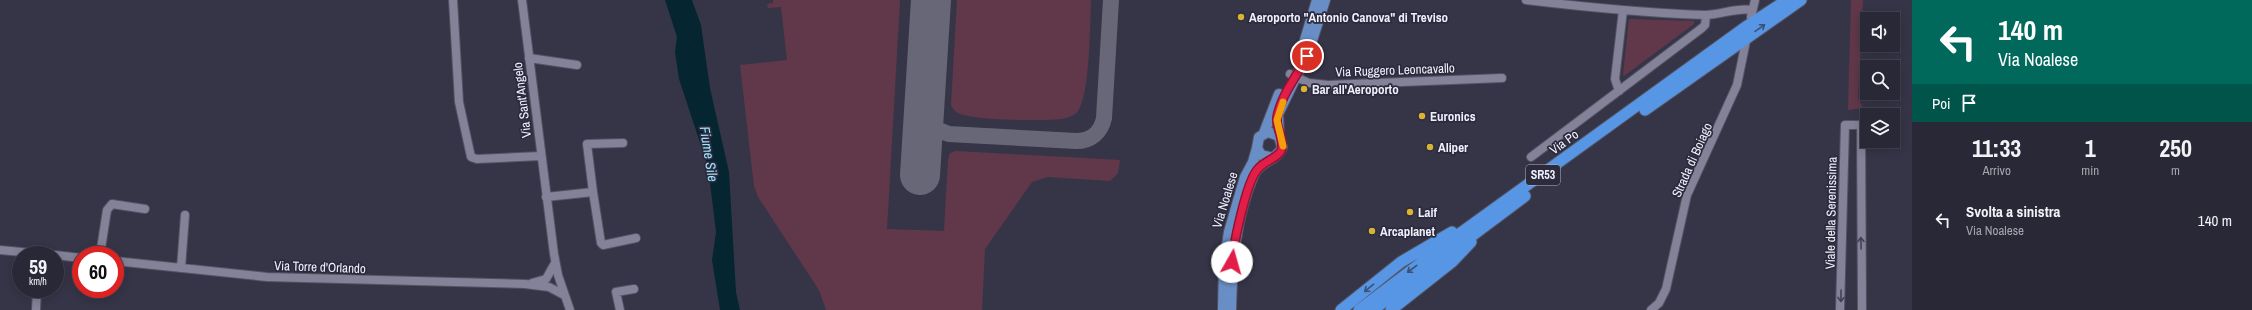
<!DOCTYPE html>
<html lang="it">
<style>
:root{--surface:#282836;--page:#30303e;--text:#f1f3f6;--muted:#a5a6ad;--line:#444451}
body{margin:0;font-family:"Archivo Narrow",sans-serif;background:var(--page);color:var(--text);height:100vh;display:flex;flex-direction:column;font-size:15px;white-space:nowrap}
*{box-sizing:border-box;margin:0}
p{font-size:13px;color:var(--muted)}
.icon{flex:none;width:22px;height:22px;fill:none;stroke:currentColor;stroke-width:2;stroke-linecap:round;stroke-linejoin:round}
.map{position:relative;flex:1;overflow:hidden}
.panel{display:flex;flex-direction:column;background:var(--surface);width:340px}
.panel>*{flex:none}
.guide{background:#00695c;color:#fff;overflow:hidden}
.tools{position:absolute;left:1860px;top:12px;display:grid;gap:8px}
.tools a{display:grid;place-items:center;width:40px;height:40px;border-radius:0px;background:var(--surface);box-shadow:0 2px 10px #0003,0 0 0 1px var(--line);font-size:20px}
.speed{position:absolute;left:12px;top:246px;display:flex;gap:8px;font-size:20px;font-weight:700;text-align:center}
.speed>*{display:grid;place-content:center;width:52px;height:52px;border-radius:50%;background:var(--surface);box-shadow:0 2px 10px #0003,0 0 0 1px var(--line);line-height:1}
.speed small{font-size:10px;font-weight:400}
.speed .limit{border:6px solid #d22;background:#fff;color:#111}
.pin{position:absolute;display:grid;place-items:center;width:34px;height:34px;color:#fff;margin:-17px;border:2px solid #fff;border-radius:50%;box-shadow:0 1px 4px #0007}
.me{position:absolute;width:44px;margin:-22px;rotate:7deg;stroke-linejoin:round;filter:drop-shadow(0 0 3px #0008)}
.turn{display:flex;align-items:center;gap:14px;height:84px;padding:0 20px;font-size:18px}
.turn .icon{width:52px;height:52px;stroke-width:2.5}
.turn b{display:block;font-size:28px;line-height:34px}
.then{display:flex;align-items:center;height:38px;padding:0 20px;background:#0003;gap:8px;font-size:15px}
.eta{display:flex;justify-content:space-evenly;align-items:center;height:68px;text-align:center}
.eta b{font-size:24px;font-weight:700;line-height:28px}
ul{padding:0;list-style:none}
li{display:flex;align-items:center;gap:12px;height:60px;padding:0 20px}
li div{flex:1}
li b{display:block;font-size:15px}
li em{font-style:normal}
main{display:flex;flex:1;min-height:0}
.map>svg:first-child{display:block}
.green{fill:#613849}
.water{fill:#052630}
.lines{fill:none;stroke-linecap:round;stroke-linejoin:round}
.taxiway{stroke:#686778;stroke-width:16}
.runway{stroke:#686778;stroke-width:40}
.minor-casing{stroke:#545364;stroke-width:10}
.major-casing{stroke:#545364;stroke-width:12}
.highway-casing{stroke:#545364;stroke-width:13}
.minor{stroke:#838298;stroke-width:8}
.major{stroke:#698ec6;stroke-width:10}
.highway{stroke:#5796e4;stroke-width:11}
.oneway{stroke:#3b5077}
.oneway2{stroke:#424054}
.route-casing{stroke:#92132f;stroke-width:10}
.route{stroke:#e11d48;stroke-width:7}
.slow{stroke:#f59e0b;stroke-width:7}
.poi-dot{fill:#d8b434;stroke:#2c2a3d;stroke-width:1.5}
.labels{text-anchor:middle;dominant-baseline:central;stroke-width:3.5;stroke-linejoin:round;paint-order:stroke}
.shield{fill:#2c2a3d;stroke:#b5b4c3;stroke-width:1}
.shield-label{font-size:12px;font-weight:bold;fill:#f0effc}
.poi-label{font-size:13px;font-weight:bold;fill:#f0effc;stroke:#2c2a3d;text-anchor:start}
.street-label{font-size:13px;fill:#f0effc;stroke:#2c2a3d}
.water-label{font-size:14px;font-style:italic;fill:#9de5fe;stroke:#2c2a3d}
</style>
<main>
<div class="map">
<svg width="1912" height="310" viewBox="0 0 1912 310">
<rect width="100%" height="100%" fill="#363548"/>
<path class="green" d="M773,0H900L887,229L944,231L948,160L950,153L956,151L1120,160L1118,173L1110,181L1048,177L1032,182L985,249L982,310H826L819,290L758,197L754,186L740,65L787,60L781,7L768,8L767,4L773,3Z
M957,0H1091C1090,23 1090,95 1078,111C1074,116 1067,118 1062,119C1045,121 969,121 956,112C954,110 952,107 951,105Z
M1851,0H1863L1858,98L1863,108L1848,110Z
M1629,19L1694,21V24L1624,76L1623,75Z"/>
<path class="water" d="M665,0H692L701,25L710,88L729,172L736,292L740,310H720L712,260L716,232L708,167L679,79L675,52L677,37Z"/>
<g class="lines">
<path class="taxiway" d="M925,99C926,118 930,129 949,134L1076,141C1090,141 1101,133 1104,118L1111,0"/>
<path class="runway" d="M920,175L931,0"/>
<g class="minor-casing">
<path id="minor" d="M453,0L459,102L471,157L477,159L541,156
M522,0L554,254L558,275L570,310
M1526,0C1585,7 1645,13 1705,15C1721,15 1736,7 1752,10
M1751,17L1755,0
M529,58L577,65
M1290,74L1309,83L1328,85L1502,78
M1619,91L1615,79L1623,10
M1531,157L1702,28L1705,25L1706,15
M593,192L601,243L603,245L636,238
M546,197L593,192L587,144L623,143
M0,250L54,255
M55,255L81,258
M100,255L107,210L112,204L145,209
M115,261L267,277L525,284L549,287L564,295
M181,268L185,215
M532,283L546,279L555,263
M36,310L37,289
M620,310L616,292L634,289
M1651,310L1659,303L1666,289L1687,195L1737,85L1746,41
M1840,310L1845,125H1861L1862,310"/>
</g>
<g class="major-casing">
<path id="major" d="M1302,50L1317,0
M1264,133L1279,94
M1279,136L1278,114L1309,50L1325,0
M1223,310L1224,265L1229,232L1245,177L1253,162L1257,148
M1231,310C1232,264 1235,217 1254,174C1260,161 1278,160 1282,147L1279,136L1268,132L1259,137L1257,148L1261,155L1273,158"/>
</g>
<g class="highway-casing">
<path id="highway" d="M1645,110L1801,0
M1341,310L1401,262L1452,232
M1359,310L1462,232L1747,26L1787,0
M1373,310L1525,196
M1391,310L1452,262L1471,242"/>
</g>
<use href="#minor" class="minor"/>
<use href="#major" class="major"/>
<use href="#highway" class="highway"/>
</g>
<defs><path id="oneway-shaft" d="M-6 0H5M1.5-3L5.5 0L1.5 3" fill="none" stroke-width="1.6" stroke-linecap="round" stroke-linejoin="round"/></defs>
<g class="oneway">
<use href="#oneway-shaft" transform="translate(1760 28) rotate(-35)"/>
<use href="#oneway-shaft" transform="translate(1412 269) rotate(143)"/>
<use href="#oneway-shaft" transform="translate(1369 288) rotate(141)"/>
</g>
<g class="oneway2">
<use href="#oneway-shaft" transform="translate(1861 243) rotate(-91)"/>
<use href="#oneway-shaft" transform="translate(1841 296) rotate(91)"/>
</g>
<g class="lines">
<g class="route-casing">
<path id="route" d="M1232,262C1234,242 1246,184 1257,170C1264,161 1276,159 1281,151C1285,140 1276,129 1277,118C1280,96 1298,75 1307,56"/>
</g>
<use href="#route" class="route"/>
<path class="slow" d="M1283,146L1277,120L1283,102"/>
</g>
<g class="poi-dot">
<circle cx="1241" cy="17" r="4"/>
<circle cx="1304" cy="89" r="4"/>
<circle cx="1422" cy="116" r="4"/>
<circle cx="1430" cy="147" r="4"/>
<circle cx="1410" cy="212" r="4"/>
<circle cx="1372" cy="231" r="4"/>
</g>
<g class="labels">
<rect class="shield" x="1526" y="165" width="34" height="20" rx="3"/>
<g class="shield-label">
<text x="1543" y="175">SR53</text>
</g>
<g class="poi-label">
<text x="1249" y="17">Aeroporto "Antonio Canova" di Treviso</text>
<text x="1312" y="89">Bar all'Aeroporto</text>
<text x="1430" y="116">Euronics</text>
<text x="1438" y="147">Aliper</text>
<text x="1418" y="212">Laif</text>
<text x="1380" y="231">Arcaplanet</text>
</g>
<g class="street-label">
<text transform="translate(1395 70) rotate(-2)">Via Ruggero Leoncavallo</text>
<text transform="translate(522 100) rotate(-97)">Via Sant'Angelo</text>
<text transform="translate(1564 142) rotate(-36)">Via Po</text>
<text transform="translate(1692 160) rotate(-66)">Strada di Boiago</text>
<text transform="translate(1225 200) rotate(-73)">Via Noalese</text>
<text transform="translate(1831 213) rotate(-89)">Viale della Serenissima</text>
<text transform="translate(320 267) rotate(2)">Via Torre d'Orlando</text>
</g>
<g class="water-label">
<text transform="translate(709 154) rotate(81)">Fiume Sile</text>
</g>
</g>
</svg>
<div class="tools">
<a><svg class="icon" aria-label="sound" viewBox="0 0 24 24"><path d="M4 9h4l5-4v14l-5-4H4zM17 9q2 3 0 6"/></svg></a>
<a><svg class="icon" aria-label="search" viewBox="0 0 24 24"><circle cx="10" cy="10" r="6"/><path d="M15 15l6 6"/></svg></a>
<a><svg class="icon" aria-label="layers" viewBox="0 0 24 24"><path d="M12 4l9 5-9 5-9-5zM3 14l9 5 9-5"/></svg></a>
</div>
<div class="speed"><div>59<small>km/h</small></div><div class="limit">60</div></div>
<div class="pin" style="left:1307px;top:56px;background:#d93025"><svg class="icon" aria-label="arrive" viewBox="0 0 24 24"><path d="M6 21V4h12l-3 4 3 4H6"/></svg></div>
<svg class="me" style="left:1232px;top:262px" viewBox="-20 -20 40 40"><circle r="19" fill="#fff"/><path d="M0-13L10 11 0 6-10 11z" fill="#e11d48"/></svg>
</div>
<section class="panel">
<div class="guide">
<div class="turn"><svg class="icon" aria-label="left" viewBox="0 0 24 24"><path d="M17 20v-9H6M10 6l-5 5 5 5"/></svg><div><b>140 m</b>Via Noalese</div></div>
<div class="then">Poi<svg class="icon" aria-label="arrive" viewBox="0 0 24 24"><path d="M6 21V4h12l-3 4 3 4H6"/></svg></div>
</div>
<div class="eta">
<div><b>11:33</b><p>Arrivo</p></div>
<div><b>1</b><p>min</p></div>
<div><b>250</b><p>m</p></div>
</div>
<ul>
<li><svg class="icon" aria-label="left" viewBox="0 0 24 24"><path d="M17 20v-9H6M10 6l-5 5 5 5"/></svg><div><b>Svolta a sinistra</b><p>Via Noalese</p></div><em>140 m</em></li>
</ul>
</section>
</main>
